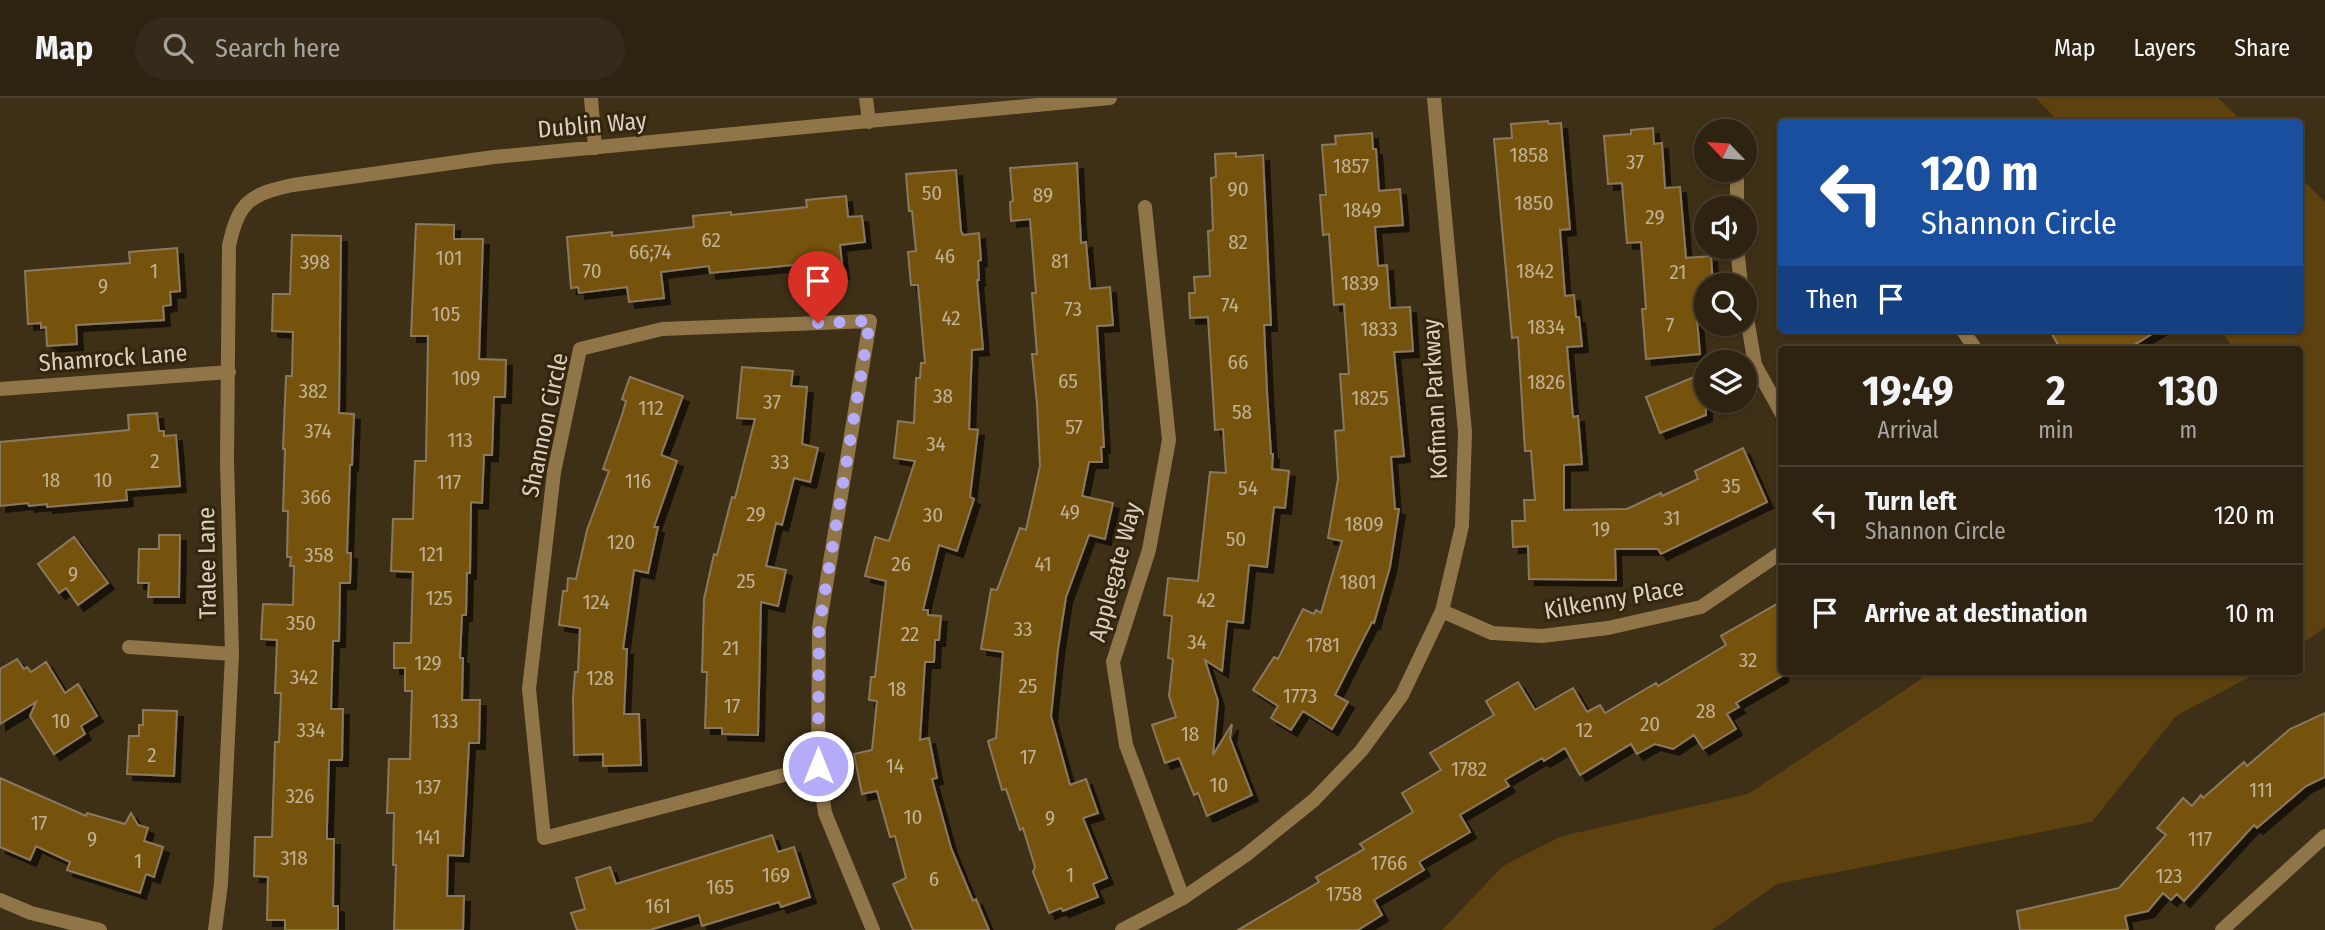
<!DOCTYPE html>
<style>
:root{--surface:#2e2311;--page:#362b1a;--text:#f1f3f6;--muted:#a7a49f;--line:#494031}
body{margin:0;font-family:"Fira Sans Condensed",sans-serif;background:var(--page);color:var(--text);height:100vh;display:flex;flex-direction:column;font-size:26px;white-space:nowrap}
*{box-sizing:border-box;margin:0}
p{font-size:23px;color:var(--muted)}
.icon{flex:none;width:38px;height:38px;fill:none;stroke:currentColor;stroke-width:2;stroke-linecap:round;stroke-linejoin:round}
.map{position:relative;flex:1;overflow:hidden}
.panel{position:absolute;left:1778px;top:248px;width:525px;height:329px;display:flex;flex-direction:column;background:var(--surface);border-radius:7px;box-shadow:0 2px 5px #0004,0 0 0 2px var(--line)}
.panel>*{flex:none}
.hud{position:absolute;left:1778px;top:21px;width:525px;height:214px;border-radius:7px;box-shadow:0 2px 5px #0004,0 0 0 2px var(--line);background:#1a4fa0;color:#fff;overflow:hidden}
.needle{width:46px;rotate:295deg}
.controls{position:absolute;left:1694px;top:21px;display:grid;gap:14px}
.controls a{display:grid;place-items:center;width:63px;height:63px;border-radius:50%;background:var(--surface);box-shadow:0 2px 5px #0004,0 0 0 2px var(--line);font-size:35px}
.pin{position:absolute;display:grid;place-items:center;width:60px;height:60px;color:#fff;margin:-72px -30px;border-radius:50% 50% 50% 0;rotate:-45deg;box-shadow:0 0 7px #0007}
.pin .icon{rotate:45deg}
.me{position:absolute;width:77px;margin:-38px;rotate:0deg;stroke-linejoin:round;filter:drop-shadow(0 0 5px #0008)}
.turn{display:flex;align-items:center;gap:24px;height:147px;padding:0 28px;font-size:32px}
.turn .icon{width:91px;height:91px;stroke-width:2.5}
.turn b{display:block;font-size:49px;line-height:60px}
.then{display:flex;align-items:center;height:66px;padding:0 28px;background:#0003;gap:14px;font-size:26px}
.eta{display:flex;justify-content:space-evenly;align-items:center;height:119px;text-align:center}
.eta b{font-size:42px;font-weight:700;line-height:49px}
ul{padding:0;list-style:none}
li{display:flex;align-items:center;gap:21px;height:98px;padding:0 28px;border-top:2px solid var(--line)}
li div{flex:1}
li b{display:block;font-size:26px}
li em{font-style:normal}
header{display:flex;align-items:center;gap:42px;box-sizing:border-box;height:98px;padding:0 35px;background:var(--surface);border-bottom:2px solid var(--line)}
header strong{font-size:33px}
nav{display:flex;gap:38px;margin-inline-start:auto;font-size:24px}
.search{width:490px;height:63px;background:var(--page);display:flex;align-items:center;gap:18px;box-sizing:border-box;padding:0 24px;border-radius:38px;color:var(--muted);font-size:26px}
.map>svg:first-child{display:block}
.water{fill:#5d410e}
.building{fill:#76520a;stroke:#8b795f;stroke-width:2;filter:url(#shadow)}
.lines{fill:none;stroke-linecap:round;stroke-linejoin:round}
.minor{stroke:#907549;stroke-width:14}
.tertiary{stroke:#907549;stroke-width:14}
.route{stroke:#b4acf9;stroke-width:12;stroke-dasharray:0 21.6}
.labels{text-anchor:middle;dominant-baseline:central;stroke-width:6;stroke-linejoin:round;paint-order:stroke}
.number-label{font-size:21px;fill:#c1b094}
.street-label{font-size:24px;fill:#dad0c2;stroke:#34250d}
</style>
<header>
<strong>Map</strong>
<div class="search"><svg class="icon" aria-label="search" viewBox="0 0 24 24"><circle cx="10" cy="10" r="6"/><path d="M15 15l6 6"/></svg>Search here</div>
<nav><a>Map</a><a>Layers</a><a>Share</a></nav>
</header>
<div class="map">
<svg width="2325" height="832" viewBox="0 0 2325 832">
<defs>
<filter id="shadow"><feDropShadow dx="6" dy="6" stdDeviation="0" flood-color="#0009"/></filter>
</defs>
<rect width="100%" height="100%" fill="#3e2f17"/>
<path class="water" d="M2036,0H2218L2243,24H2059Z
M2300,79L2325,104V529L2300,547V252H2234L2220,231H2300Z
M1932,574H2259L2176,618L2092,724L1777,786L1712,832H1442L1503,768L1562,738L1748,696Z"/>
<path class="building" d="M1548,23L1549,26L1561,25L1570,131L1560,132L1565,198L1574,197L1576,219H1579L1582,248L1567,249L1573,319L1578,318L1582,366L1564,367V412L1627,411L1661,395L1662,398L1698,381L1695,373L1743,350L1767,404L1661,456L1658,451H1615L1616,482L1529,481L1528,448L1513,449L1512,423H1525L1524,402H1535L1531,353H1525L1518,239L1512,240L1494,41L1512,40L1511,26Z
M1653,30L1654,46L1662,45L1665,90L1680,89L1686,160L1711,158L1713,187H1706V197L1695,198L1700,256L1646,261L1642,211H1646L1641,144L1627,145L1622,85L1608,86L1604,38L1631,36V32Z
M1372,35L1373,51H1376L1379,93L1400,91L1403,127L1375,129L1378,168L1387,167L1390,210L1410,209L1413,253L1394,254L1404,358L1391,359L1395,411H1399L1390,469L1374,525L1372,524L1335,597L1348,604L1332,631L1303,613L1291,632L1271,620L1278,608L1253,592L1274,559L1278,561L1303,511L1314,516L1316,512L1321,515L1342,443L1328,440L1338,381L1335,333L1344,332L1340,276H1349L1344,206L1334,207L1329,136L1323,137L1320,97H1326L1322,47L1336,46L1335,38Z
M1236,55V59L1263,57L1271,227H1264L1267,294L1271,356H1273L1272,371L1289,373L1285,410L1274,409L1267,469L1249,467L1243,525L1227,523L1222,573L1205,562L1218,603L1213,657L1232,626L1230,640L1252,697L1207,718L1198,695L1194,697L1179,660L1165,665L1152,627L1176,619L1169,598L1173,561L1168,560L1172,518L1164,517L1168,480L1198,483L1210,374L1226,375L1223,331L1215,332L1208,219L1190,220L1189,195H1195L1194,179L1210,178L1208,133L1213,132L1211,80L1216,79L1215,56Z
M1077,65L1081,145L1086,144L1090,191L1110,189L1113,227L1097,228L1104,349H1101L1102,364H1089L1082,398L1113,405L1105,441L1089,437L1066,499L1058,551L1051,618L1070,687L1086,681L1098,715L1083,720L1107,780L1093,786L1098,799L1063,813L1061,810L1049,815L1033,774L1035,769L1023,730L1020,732L1006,691L1002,692L988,643L996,640L1003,554L981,551L991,491L997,492L1020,430L1026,432L1040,368L1037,306L1032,256H1037L1032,195H1036L1030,121L1011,123L1010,104L1013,103L1010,70Z
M956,72L961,133L963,137L979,135L981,162L978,163L979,182H977L983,251L972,252L969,331L978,332L970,399L974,401L957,453L939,447L923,512H928V517L941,518L939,542H935L934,564H925L920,642L929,640L937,680L932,681L951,750L973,803L976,801L989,832H913L893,786L906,780L895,738L890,739L877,693L862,696L854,656L872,652L877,603L869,602L871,579H875L886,483L865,478L875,439L889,443L915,363L894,360L898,323L914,325L916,280H920L921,265H925L918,187H911L908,154L916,153L912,113H909L906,76Z
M846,98L848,119L862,118L865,144L840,147L843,175L814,178L813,165L710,175L709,168L661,174L664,200L629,204L627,189L579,195L578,189L571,190L567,139L612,134V138L694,129L693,118L731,114V117L807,109L806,102Z
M416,126L454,127V141H483L479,261L506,262L505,299H494L492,357H484L482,405L471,404L470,475H467L466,517H462L460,560H463L462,602H480L479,645H469L463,758L448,757L447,798H464L463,832H394L396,767H393L394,715H387L389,661H410L412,593H405V570H394V545H411L413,474L391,473L393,421H413L415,363H426L428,238H411Z
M292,137L341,138L339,315L354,316L352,367H350L347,455H351L350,485H340L339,543H333L331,611H343L342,662H329L327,728V741H334L333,808H338V832H285V822H267L268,779L254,778L255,739H272L275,644H279L281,595H275L277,542L261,541L263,506L293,507L294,468H290L291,459H287L288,413H283L285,351H283L286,278H292L293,234L272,233L273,196H290Z
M177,150L180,193L170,194L171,207L163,208L164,222L76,227L77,246L47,248L46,229L41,230V225L28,226L25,173L130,165L129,154Z
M2049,231H2160L2126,252H2061Z
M742,269L793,273L791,288L807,289L802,346L818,350L810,384L794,380L782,427L776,425L766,468L786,472L778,508L761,504L758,637L722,636V630H705L707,574H702L704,501L714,456L717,457L732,399L735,400L755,321L737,320Z
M1701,276L1702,280L1706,278V317L1660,335L1646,299Z
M630,279L683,298L661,357L677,363L654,429H658L648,475L634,472L623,551H627L624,616H639L641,667L603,668V656L574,657L573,599L575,574H578L580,530L559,527L563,493H567L568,480L576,481L587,432L609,373L603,371L622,317L626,303L622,301Z
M157,315L159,333H164V338L176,337L180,388L126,392L127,402L47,409V406L29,408L28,405L0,408V344L129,332L128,317Z
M159,437H180L179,499H148L149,485H138L139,451H159Z
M74,439L108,485L78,507L66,490L59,495L38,466Z
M1782,503V578L1736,605L1739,609L1727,616L1736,631L1703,651L1694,637L1673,651L1655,646L1637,656L1631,646L1580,677L1565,650L1544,663L1542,660L1505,682L1509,688L1460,717L1470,734L1419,764L1424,772L1374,802L1382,817L1358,832H1238L1319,784L1316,779L1364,751L1360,746L1413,714L1402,695L1441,672L1430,655L1494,617L1486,603L1518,584L1535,612L1573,590L1587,614L1600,607L1605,615L1656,585L1658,588L1726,547L1721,538Z
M17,561L24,571L27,569L31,574L46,564L65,595L78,586L97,618L81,628L85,636L54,656L30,618L36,604L0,626V571Z
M143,612L177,613L174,678L127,676L129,638H139V627H143Z
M2325,615V679L2306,688L2257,730L2254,727L2184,803L2177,796L2171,802L2163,795L2148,813L2125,818L2128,832H2020L2017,813L2119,790L2166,737L2157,730L2183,700L2192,708L2201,697L2203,700L2244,664L2247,668L2290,631Z
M0,680L86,718L87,715L125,726L131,715L138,727L148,730L144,743L163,749L154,779L146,776L140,795L67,772L70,764L36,748L30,762L0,749Z
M772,737L778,754L794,749L810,799L781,809L779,804L702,828L699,817L650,832H577L571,815L585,811L576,780L610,769L616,786Z"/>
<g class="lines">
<path class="minor" d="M591,0L595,50
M866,0L869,24
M1737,72V110
M1145,109L1169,342L1149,452L1113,564L1126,647L1183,800
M1737,149L1741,187
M1745,208L1755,267L1782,316
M870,223L819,530L818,668L544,740L529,591L554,374L580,251L662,231Z
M1962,231L1976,252
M0,291L229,274
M1442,513L1492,535L1542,538L1608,530L1701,509L1782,454
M129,549L232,556
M818,668L825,715L873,832
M0,802L31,815L100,832
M215,832L221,786L232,556L227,363L229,148C238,104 250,96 293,87L494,59L1110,0
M2222,832L2325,738"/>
<path class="tertiary" d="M1122,832L1183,800L1246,757L1314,702L1361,653L1402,597L1442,513L1462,428L1465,334L1434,0"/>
</g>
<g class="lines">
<path class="route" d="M818,225L870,223L819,530L818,668"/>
</g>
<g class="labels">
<g class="number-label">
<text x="1529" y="57">1858</text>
<text x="1635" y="64">37</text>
<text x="1351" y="68">1857</text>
<text x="1238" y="91">90</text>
<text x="932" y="95">50</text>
<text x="1043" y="97">89</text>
<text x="1534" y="105">1850</text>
<text x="1362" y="112">1849</text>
<text x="1655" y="119">29</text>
<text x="711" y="142">62</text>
<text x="1238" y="144">82</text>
<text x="650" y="154">66;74</text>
<text x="945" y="158">46</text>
<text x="449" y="160">101</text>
<text x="1060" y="163">81</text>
<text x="315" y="164">398</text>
<text x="154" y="173">1</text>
<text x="592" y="173">70</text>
<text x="1535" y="173">1842</text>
<text x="1678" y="174">21</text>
<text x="1360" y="185">1839</text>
<text x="103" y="188">9</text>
<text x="1230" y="207">74</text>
<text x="1073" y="211">73</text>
<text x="446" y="216">105</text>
<text x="951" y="220">42</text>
<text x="1670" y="227">7</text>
<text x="1546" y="229">1834</text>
<text x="1379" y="231">1833</text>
<text x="1238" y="264">66</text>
<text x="466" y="280">109</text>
<text x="1068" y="283">65</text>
<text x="1546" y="284">1826</text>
<text x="313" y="293">382</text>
<text x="943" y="298">38</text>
<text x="1370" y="300">1825</text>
<text x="772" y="304">37</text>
<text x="651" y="310">112</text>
<text x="1242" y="314">58</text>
<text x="1074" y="329">57</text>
<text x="318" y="333">374</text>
<text x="460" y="342">113</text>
<text x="936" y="346">34</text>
<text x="155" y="363">2</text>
<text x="780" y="364">33</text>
<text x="51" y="382">18</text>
<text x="103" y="382">10</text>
<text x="638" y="383">116</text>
<text x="449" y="384">117</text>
<text x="1731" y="388">35</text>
<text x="1248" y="390">54</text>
<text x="316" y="399">366</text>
<text x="1070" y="414">49</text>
<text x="756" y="416">29</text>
<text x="933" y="417">30</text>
<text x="1672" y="420">31</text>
<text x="1364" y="426">1809</text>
<text x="1601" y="431">19</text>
<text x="1236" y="441">50</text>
<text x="621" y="444">120</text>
<text x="431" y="456">121</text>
<text x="319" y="457">358</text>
<text x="901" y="466">26</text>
<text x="1043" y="466">41</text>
<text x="73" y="476">9</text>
<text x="746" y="483">25</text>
<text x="1358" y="484">1801</text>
<text x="439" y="500">125</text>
<text x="1206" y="502">42</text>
<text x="596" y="504">124</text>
<text x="301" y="525">350</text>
<text x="1023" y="531">33</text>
<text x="910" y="536">22</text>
<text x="1197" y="544">34</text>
<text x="1323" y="547">1781</text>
<text x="731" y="550">21</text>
<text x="1748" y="562">32</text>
<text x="428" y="565">129</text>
<text x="304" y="579">342</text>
<text x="600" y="580">128</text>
<text x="1028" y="588">25</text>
<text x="897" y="591">18</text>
<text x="1300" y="598">1773</text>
<text x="732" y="608">17</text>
<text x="1706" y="613">28</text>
<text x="61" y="623">10</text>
<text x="445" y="623">133</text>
<text x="1650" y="626">20</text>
<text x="311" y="632">334</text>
<text x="1584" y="632">12</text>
<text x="1190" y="636">18</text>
<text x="152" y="657">2</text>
<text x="1028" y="659">17</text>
<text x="895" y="668">14</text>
<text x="1469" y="671">1782</text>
<text x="1219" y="687">10</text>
<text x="428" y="689">137</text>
<text x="2261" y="692">111</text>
<text x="300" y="698">326</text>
<text x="913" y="719">10</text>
<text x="1050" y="720">9</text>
<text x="39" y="725">17</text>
<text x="428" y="739">141</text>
<text x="92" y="741">9</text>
<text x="2200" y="741">117</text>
<text x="294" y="760">318</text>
<text x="138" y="763">1</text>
<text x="1389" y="765">1766</text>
<text x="776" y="777">169</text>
<text x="1070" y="777">1</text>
<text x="2169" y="778">123</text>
<text x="934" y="781">6</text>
<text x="720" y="789">165</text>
<text x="1344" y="796">1758</text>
<text x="658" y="808">161</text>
</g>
<g class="street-label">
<text transform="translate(592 27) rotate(-5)">Dublin Way</text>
<text transform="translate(113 260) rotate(-4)">Shamrock Lane</text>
<text transform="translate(1435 301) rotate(-93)">Kofman Parkway</text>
<text transform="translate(545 327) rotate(-78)">Shannon Circle</text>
<text transform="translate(207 465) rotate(-91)">Tralee Lane</text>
<text transform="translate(1115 474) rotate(-75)">Applegate Way</text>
<text transform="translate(1614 501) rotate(-10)">Kilkenny Place</text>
</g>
</g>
</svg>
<div class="controls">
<a><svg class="needle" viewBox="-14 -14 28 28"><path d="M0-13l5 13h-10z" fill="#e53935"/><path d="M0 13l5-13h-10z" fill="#a7a49f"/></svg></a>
<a><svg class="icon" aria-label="sound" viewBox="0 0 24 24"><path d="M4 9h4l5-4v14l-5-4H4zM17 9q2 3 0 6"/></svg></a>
<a><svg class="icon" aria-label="search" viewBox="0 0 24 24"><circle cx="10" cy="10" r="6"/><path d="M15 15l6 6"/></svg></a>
<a><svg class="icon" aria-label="layers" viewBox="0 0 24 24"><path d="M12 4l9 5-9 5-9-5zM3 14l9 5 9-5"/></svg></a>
</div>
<div class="pin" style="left:818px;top:225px;background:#d93025"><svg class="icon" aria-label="arrive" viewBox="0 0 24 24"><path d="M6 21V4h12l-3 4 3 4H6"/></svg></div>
<svg class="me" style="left:818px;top:668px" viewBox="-20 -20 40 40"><circle r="17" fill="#b4acf9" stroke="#fff" stroke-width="3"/><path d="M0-11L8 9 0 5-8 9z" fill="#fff"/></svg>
<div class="hud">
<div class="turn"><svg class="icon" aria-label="left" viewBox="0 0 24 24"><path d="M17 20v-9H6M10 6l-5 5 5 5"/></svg><div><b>120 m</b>Shannon Circle</div></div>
<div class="then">Then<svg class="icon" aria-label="arrive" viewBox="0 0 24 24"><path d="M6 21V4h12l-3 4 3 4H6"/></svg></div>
</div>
<section class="panel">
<div class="eta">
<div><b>19:49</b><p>Arrival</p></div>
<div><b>2</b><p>min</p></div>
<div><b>130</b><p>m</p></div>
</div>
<ul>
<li><svg class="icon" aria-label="left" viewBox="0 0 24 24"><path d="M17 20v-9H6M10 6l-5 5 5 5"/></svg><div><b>Turn left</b><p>Shannon Circle</p></div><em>120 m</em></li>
<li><svg class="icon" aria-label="arrive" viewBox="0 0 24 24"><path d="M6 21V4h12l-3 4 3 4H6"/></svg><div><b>Arrive at destination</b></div><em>10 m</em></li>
</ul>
</section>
</div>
